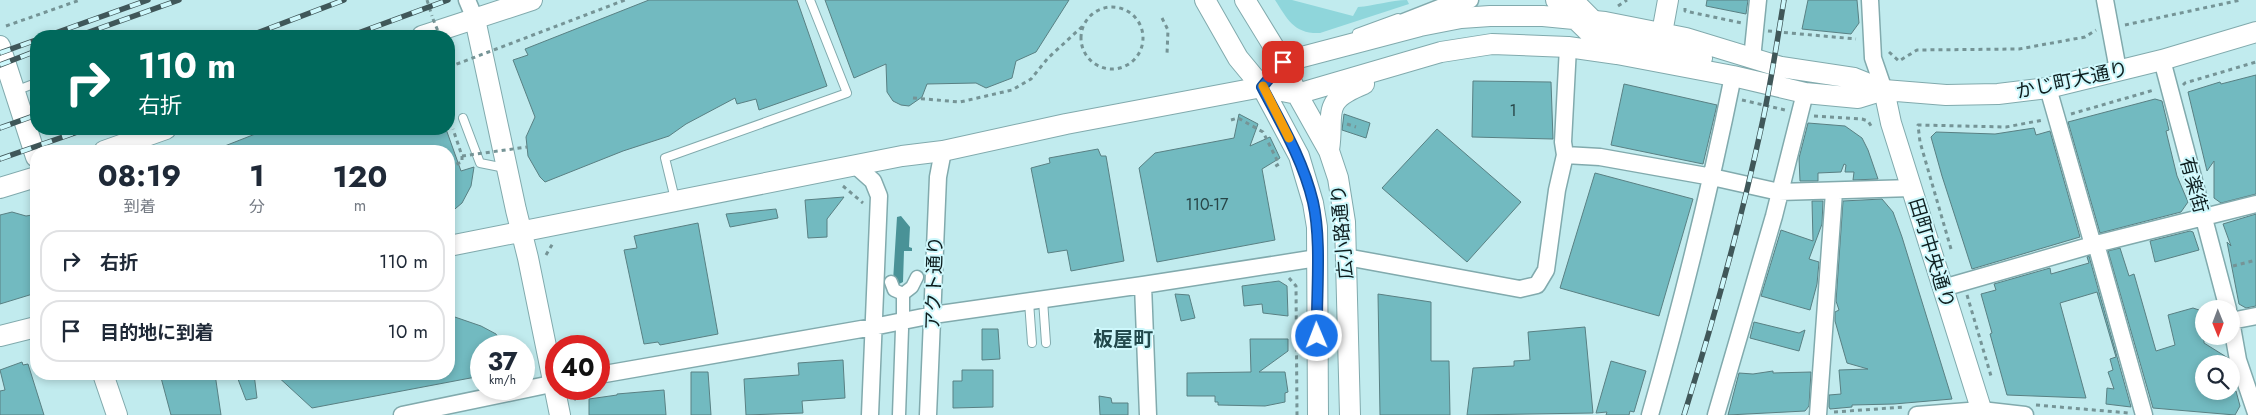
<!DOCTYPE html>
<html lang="ja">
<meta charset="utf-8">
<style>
:root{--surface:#fff;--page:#f2f2f3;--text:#1f2937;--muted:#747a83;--line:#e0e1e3}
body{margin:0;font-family:Jost,"Noto Sans JP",sans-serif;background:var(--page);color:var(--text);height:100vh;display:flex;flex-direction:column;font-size:19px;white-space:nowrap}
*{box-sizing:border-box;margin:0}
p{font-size:16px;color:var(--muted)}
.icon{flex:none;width:28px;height:28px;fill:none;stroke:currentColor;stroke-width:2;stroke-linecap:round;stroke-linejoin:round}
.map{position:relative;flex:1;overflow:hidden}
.sheet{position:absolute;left:30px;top:145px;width:425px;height:235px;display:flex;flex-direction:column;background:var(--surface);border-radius:20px;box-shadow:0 2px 8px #0003}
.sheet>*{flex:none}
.hud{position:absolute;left:30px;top:30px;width:425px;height:105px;border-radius:20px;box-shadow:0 2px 8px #0003;background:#00695c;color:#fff;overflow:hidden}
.needle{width:32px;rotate:179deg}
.fabs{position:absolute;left:2195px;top:300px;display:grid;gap:10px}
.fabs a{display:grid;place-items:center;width:45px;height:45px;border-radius:50%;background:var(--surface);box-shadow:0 2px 8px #0003;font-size:25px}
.speed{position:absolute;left:470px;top:335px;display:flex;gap:10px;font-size:25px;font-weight:700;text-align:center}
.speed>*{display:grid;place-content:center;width:65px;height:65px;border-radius:50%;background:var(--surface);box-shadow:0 2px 8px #0003;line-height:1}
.speed small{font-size:12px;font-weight:400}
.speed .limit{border:8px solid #d22;background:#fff;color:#111}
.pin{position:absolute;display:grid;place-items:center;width:42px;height:42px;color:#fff;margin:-21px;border-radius:10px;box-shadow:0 2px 8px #0006}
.me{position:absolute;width:55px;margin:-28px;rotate:359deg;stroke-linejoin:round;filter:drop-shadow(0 0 4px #0008)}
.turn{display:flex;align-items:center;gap:18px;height:105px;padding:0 25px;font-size:22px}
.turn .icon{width:65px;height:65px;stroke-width:2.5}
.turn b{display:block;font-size:35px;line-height:42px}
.eta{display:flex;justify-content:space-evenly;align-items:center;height:85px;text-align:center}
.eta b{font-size:30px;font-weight:700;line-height:35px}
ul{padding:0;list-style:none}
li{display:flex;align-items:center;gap:15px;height:62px;margin:0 10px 8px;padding:0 15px;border:2px solid var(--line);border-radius:20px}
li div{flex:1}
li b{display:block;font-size:19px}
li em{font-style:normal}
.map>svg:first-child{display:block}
.green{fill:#8fd6db}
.water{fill:#499297}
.building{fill:#72bac0;stroke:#598083}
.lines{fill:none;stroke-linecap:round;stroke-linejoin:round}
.service-casing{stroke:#81aaad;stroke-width:10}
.pedestrian-casing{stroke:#81aaad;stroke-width:15}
.minor-casing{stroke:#81aaad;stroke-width:19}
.tertiary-casing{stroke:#81aaad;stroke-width:22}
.path{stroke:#759496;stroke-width:3;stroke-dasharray:4 4;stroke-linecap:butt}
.service{stroke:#fff;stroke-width:8}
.pedestrian{stroke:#fff;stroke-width:12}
.minor{stroke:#fff;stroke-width:16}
.tertiary{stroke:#fff;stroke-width:20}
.rail-casing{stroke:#405759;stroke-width:5.5}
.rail{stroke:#cef8fc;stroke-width:4;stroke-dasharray:11;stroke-linecap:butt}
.path-bridge{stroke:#759496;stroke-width:3;stroke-dasharray:4 4;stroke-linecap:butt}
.route-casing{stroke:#114b97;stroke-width:12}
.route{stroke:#1a73e8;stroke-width:9}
.slow{stroke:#f59e0b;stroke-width:9}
.labels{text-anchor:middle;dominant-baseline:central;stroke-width:4;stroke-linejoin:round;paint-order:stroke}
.number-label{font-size:16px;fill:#274547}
.street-label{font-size:19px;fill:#0e1e1f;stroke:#cef8fc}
.neighbourhood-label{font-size:20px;font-weight:bold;fill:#22494c;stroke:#cef8fc}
</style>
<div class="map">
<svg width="2256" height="415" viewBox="0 0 2256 415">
<rect width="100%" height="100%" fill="#c1ebee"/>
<path class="green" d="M1275,0H1292L1353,16L1358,7C1374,6 1391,0 1407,0L1409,4L1320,33C1294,34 1288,20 1275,0Z"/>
<path class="water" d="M901,216L910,227L909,247L912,248V251H904L903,282L897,285L893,281L897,217Z"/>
<path class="building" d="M649,0H797L827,86L759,110L756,99L737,104L735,98L686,124L669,136L623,151L545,182L540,177L528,156L526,137L535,117L513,60L528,55L525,49Z
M825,0H1069L1036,52L1016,61L1012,78L986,88L976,83L927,84L922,97L909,106L901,105L893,101L887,92L886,64L854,78Z
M1707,0H1748L1746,14L1706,6Z
M1808,0H1857L1859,23L1851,34L1802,29Z
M2256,75V194L2221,203L2214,198V161L2207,171L2188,92L2220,82L2221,84Z
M1473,81L1551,82L1553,139L1472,137Z
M1624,84L1717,105L1703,164L1611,145Z
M2155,99L2162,101L2169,130L2166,131L2177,176L2188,202L2181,212L2100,233L2068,122Z
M1239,114L1258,124L1250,146L1270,137L1280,158L1262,169L1275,240L1157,262L1139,168L1155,153L1234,138Z
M1344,114L1370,123L1366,138L1342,130Z
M1808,123L1845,126L1862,138L1868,150L1878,179L1853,180L1854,172H1845L1846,165L1844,164L1841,172L1818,173V181H1800L1799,158Z
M2034,128L2036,135L2050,131L2080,237L1972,269L1942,176L1931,137L1936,132L1995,134Z
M268,129H446L461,171L474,167L471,186L462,203L449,214V151H212Z
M1437,129L1521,202L1467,262L1382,188Z
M1098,149L1101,156H1106L1124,261L1071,271L1067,250L1048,253L1031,168L1050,163L1049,158Z
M1595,173L1693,199L1659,316L1560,288Z
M844,197L827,219V237L808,238L805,200Z
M1882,199L1893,212L1902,237L1952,399L1894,404L1852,405V407L1830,409L1829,407V395L1841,394L1839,370L1868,369L1847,363L1835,321V312L1839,310L1836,301L1843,201Z
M1812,201H1823L1822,224L1809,259L1819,262L1817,284L1810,310L1761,296L1781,230L1813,241Z
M776,209L778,218L730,227L726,214Z
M12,212L26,216L32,215L36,227V293L0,304V215Z
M2256,214V306L2246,308L2239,304L2227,242L2231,246L2223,224Z
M698,223L718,334L660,345L658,342L644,344L624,250L637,248L634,236Z
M2190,231L2193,232L2199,250L2155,262L2150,241Z
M2120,248L2129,276L2134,274L2156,351L2175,345L2168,315L2193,308L2199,310L2201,315L2199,321L2204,328V343L2228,358L2229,364H2204V391H2236L2240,406L2235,415L2153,408L2108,251Z
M2089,256L2131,407L2106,404L2107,388L2114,389L2108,372L2113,370L2110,359L2116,357L2097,292L2060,303L2086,398L2007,395L1990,334L1992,333L1981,294L1996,290L1994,284L2050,268L2051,274L2089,263L2087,257Z
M1279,281L1287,286L1288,316L1263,313L1262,304L1244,306L1242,286Z
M1175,294L1189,295L1195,318L1181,321Z
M1378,294L1431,302V361H1449L1450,415H1380Z
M449,315L481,326L496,334L503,346H481V376L312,408L275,374H449Z
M1754,322L1799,333L1805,330L1799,351L1750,338Z
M1585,327L1593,413L1467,415L1473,368L1514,366V361L1530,360L1528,332Z
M982,329H998L1000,359L982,360Z
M1250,339H1288V351L1259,372H1285L1288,392L1285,393V402L1265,406L1218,405V402H1215V396H1187V373L1251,372Z
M843,360L845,398L802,401L803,413L746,415L744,379L799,375L798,363Z
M1611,361L1646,371L1634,412L1630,411L1629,415H1606L1607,412L1596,413Z
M22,362L23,365L28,364L44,415H0V391L5,390L0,370Z
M962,370H993V407L953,408V381H962Z
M1773,371V373L1811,372L1809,406L1805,411L1728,415L1739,373L1753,374Z
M691,372H708L711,415H691Z
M160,374H215L221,415H171Z
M236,374H254L257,398L246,400Z
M664,390L666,415H589V399L617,395V394Z
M1099,396L1111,398L1112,403H1128V415H1100Z"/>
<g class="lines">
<g class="service-casing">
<path id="service" d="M1574,0L1584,12
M1581,0L1597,16
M1357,33L1398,18
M15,91L36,83
M463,118L480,163L505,168
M675,199L665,158L847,93L810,0
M1043,300L1046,343
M1029,302L1032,343"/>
</g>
<g class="pedestrian-casing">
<path id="pedestrian" d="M891,282L894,290L903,294
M903,314V294L912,287L917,277
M899,415L902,329"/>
</g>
<g class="minor-casing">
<path id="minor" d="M467,0L475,19
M1870,0L1873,58L1884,90
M2105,0L2118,70
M1396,25L1442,7L1470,0
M1752,59L1758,0
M2162,60L2228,309
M2048,88L2093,245
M1565,155L1600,157L1712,177L1779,192L1912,188
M855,165L873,181L879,196L870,415
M2096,244L2144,415
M1346,257L1520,289L1537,285L1546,270L1557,190L1565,155L1563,142L1568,47
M1143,285L1148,415
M1943,288L2096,244L2256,204
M2231,321L2238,360L2256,413
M2231,321L2256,316
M599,375L873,327L933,315L1143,285L1317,258
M402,415L556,383
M928,415L938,177L943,151
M1650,415C1682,303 1710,190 1733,76
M1716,415L1774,216L1805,93
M1818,415L1834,192
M1917,415L1981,410L2025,415"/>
</g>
<g class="tertiary-casing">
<path id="tertiary" d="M1205,0L1238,58L1262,87L1299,156L1313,203L1317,227L1318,415
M1245,0L1283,62L1297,94L1329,151L1338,178L1345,222L1350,415
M1556,0L1594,37L1620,47
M475,19L516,210L528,258L560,415
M1662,33L1668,0
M422,36L532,0
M1611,36L1702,58
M0,46L36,157
M1262,87L1283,62L1420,26L1461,18L1490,16H1543L1605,22L1686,38L1781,67L1854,78L1884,90L1946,95L1998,94L2048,88L2162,60L2256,32
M1884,90L1891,123L1983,415
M1329,150C1335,113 1319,102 1364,84
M104,151L166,129
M0,188L36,177
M449,246L902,156L943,151L1066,124L1262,87L1297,94L1441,52L1492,44L1568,47L1617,54L1733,76L1805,93L1858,98L1884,90
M0,336L36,327
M103,374L117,415"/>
</g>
<path class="path" d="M427,0L432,16
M1618,6L1627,0
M1081 38a31 31 0 1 1 62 0a31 31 0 1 1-62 0Z
M1685,8V11L1742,23
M1162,18L1168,30L1167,54
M2125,25L2241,0
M6,26L80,0
M1768,31L1856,39
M1889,52L1899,61L1917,50L2019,49L2085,37L2096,30
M449,62L450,66
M2183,85L2185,83L2256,62
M913,98L960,102L1012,90L1031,79L1048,58L1085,24
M1742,100L1785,110
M2071,114L2154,90
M1814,116L1862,119L1868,121L1873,129
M1231,120L1238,118L1263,132L1279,164L1274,167
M1347,124L1356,127
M449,167L462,162V156L453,129
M843,186L863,203
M1951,249L1920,142L1918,125L2006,127L2043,120
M546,255L553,243
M2233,266L2256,260
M1289,278L1296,286L1297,415
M1967,295L1991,376
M574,400L583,389
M2036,405L2129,413
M1834,412L1905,407"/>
<use href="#service" class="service"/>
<use href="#pedestrian" class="pedestrian"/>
<use href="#minor" class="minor"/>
<use href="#tertiary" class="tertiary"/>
<g class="rail-casing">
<path id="rail" d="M47,36L148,0
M78,36L179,0
M249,36L344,0
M350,36L448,0
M0,53L36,40
M0,65L36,51
M0,128L36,115
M0,159L86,129
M1684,415C1714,319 1741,222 1762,124C1771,83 1777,41 1784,0"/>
</g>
<use href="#rail" class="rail"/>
<path class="path-bridge" d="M433,19L440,36
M449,67L625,0
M462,156L527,147"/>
</g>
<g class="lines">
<g class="route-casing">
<path id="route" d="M1283,62L1262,87C1282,125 1303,160 1313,202C1322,242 1316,295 1317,336"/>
</g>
<use href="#route" class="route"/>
<path class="slow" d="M1263,86L1289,138"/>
</g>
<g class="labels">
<g class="number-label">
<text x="1513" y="110">1</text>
<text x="1207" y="204">110-17</text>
</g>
<g class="street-label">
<text transform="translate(2072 80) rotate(-12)">かじ町大通り</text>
<text transform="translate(2194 185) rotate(75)">有楽街</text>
<text transform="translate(1342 232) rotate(-95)">広小路通り</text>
<text transform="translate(1932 253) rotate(73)">田町中央通り</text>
<text transform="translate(934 283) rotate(-88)">アクト通り</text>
</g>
<g class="neighbourhood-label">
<text x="1123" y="339">板屋町</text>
</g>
</g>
</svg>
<div class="fabs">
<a><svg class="needle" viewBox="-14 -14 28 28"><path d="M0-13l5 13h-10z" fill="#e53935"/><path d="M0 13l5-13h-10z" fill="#747a83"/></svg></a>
<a><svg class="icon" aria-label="search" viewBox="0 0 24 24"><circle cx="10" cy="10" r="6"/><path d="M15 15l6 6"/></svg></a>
</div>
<div class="speed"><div>37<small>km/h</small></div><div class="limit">40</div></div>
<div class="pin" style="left:1283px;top:62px;background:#d93025"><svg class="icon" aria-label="arrive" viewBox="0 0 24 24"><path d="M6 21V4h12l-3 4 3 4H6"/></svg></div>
<svg class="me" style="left:1317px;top:336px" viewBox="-20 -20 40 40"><circle r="17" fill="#1a73e8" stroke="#fff" stroke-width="3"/><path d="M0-11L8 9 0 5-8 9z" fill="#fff"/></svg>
<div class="hud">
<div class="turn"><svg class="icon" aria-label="right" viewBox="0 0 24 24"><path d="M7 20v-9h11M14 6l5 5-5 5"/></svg><div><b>110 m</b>右折</div></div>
</div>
<section class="sheet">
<div class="eta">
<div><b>08:19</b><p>到着</p></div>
<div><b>1</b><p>分</p></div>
<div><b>120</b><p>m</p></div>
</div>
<ul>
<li><svg class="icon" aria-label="right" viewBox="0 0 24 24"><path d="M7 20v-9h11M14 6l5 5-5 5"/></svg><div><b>右折</b></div><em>110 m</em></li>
<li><svg class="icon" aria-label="arrive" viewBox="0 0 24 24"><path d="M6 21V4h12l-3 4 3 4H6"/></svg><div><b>目的地に到着</b></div><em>10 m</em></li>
</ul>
</section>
</div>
